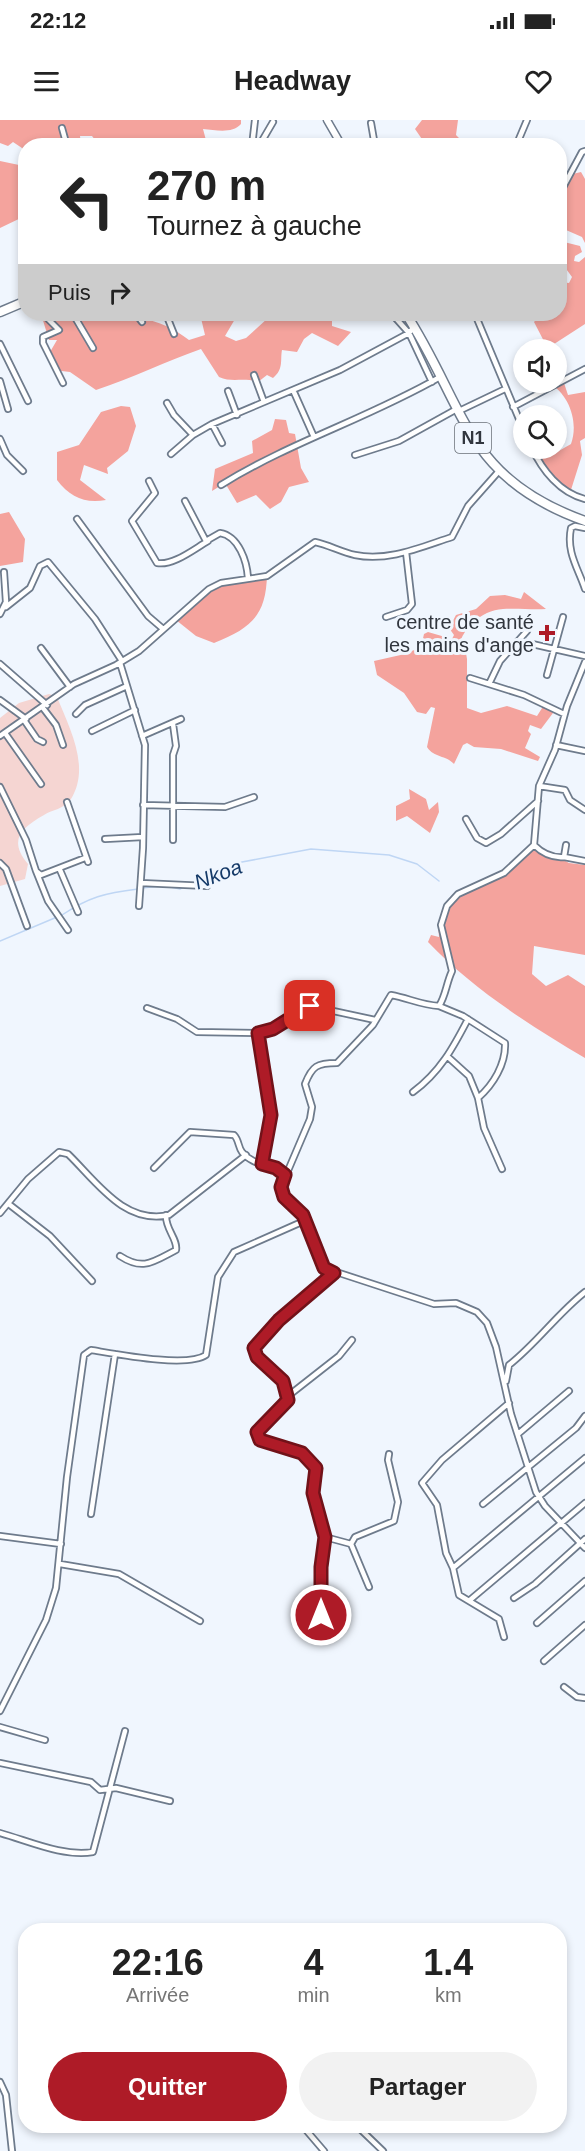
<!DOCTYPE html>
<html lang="fr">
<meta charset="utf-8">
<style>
:root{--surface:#fff;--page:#f2f2f2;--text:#222;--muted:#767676;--accent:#ae1b27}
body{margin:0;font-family:Helvetica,sans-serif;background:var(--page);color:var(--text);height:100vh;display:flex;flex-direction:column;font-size:22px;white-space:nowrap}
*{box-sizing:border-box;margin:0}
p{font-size:20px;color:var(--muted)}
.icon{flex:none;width:33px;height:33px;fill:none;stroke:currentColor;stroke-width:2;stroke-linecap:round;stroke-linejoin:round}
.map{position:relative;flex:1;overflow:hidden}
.panel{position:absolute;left:18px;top:1803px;width:549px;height:210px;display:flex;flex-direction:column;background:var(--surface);border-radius:24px;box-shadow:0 3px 9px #0003}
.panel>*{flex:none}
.guide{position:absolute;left:18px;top:18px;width:549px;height:183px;border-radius:24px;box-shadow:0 3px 9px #0003;background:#fff;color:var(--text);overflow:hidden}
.buttons{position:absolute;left:513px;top:219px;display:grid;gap:12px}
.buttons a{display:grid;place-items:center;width:54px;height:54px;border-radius:50%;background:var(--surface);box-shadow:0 3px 9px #0003;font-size:30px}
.pin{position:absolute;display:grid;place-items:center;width:51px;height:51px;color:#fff;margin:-26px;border-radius:12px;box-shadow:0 3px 9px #0006}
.me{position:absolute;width:66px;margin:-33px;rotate:0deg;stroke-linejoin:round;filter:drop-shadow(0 0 4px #0008)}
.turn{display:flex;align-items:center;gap:21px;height:126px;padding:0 30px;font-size:27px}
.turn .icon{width:78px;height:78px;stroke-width:2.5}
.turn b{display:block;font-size:42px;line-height:51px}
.then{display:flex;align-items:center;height:57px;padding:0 30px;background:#0003;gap:12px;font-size:22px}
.eta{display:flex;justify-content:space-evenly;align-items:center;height:102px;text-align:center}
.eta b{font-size:36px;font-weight:700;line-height:42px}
.action{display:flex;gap:12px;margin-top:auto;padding:12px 30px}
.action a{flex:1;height:69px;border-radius:36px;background:var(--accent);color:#fff;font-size:24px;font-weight:700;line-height:69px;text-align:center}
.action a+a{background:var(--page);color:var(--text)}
.status{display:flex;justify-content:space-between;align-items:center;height:42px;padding:0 30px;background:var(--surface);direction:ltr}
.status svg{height:16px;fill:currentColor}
header{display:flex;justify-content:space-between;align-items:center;height:78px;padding:0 30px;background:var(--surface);font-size:27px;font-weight:700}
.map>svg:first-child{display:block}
.green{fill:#f5d5d2}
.forest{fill:#f4a39d}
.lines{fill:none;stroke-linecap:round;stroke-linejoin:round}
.stream{stroke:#bfd6f4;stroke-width:1.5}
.street-casing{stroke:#6e7b8c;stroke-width:8}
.secondary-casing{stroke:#6e7b8c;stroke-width:9}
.highway-casing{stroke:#6e7b8c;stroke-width:11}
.street{stroke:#fff;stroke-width:4.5}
.secondary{stroke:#fff;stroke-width:6}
.highway{stroke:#fff;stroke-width:8}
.route-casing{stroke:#711219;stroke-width:15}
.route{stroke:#ae1b27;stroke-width:10}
.poi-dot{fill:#ae1b27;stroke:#f0f6fe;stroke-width:2}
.labels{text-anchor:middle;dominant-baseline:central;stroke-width:6;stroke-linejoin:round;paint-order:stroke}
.shield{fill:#f0f6fe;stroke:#6a7078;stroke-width:1.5}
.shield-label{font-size:18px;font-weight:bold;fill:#31363e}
.poi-label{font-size:20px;fill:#31363e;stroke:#f0f6fe;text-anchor:end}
.water-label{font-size:21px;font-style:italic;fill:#153a68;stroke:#f0f6fe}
</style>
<div class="status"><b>22:12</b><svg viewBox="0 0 49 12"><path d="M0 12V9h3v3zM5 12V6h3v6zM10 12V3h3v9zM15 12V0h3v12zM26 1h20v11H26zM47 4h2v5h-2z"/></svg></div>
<header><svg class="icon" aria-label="menu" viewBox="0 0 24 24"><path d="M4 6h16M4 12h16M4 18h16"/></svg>Headway<svg class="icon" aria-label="heart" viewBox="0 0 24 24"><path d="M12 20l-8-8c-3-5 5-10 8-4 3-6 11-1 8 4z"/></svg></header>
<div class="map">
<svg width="585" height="2031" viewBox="0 0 585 2031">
<rect width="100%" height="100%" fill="#f0f6fe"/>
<path class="green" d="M49,574L57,577C69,607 91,647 71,679C63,690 53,689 44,695C19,709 9,721 28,744L25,759L0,766V598L19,583Z"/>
<path class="forest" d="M0,0H241V4C232,14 216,10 203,9L207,24L217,23L212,25H99L92,16H80L81,25L26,26L25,96L0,108V41L19,45L24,41L22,28L13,22L8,26L0,23Z
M422,0H458L456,15L466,25H426L415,9Z
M581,52L585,59V123L582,117L566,110V64L560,72V57Z
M560,121L580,126L582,132L575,136L574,141L579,142L585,137V204L551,226L552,229H548L534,202L541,194H560V162L569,163L572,157L564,146H560L566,133Z
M41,194C92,194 146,186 189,220L205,215L200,194H238L225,216L236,221L246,218L268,198L265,194H323L332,197V206L351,212L338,226L312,213L304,219L297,232L282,230C280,240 284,249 273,258L267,255L258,262C244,257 232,263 219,257L201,229C167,241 132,258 96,270L70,252L53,250L45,233L50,232L57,220H49Z
M557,242L568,275L585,272V318L580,321L582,335L570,373L543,350L537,339L550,336L571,324C579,302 569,274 549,263L556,262Z
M121,286L130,287L136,306L128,331L107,348L108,354L84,345L80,360L106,380C85,384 70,377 57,360V332L79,325L101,292Z
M275,299L286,300L289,313L295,314L301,348L309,362L289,367L281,382L270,389L256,375L237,383L225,363L212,371L215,349L253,333L252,321L272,310Z
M9,392L25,419L23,442L0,446V394Z
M267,455C266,496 251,508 214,523L196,516L176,500L209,471L222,465Z
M524,472L546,489C532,490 518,488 503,489C481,490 460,510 458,531L466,533L467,539V588L481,593L507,586L537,596L544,585L548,586L553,593L541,609L530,605L528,611L531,614L525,628L540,637L538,641L501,629L474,627L467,623L463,625L454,644C446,635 434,638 427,627L435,588L431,587L426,594L417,592L404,573L377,555L374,541L405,534L421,527L424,514L428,512L452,519L454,515L449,508L456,495L476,489L490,476L505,475L521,479Z
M409,669L426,679L429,690L438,682L439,692L430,713L407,696L396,701V686L410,679Z
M534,724L569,743L585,745V835L534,826L532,854L546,866L568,855L585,866V938C529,905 473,869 428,822L431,815L439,817L438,804L445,786L487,760C502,762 526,738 534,724Z"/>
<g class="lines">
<path class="stream" d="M192,763L242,742L311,729L389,735L417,744L439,761
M166,766L180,769L185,766
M142,768L161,766
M62,795C89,777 105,773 138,769
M0,821L57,797"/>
<g class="street-casing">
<path id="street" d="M371,3L375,26
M62,8L67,26
M252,26L255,0
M259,26L273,2
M516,26L527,0
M560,73L582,32L585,31
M43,194L59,210L43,217V223L63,263
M73,194L93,228
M136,194L142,202
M166,194L174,214
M392,194L409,213L432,262
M475,194L524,311
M0,224L28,281
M254,255L264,282
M0,261L8,289
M293,270L314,317
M228,271L237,295
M167,283L174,295L193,315
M513,287L585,249
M459,291L505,269
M212,304L222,323
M0,319L7,335L23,351
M532,328C542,350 560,373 585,379
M171,334L193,315L212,304L340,250L409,213L414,207
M355,335L399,321L455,290
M149,361L155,373L132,401L157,443C173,446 194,429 208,421
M221,365C290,322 369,298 440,257
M185,381L206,421L220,413C239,416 247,442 248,458
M77,399L148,496L162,508
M585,408L575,406L571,408C566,432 578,448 585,469
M6,487L30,468L40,446L48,442L95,499L122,541
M0,494L6,482L4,452
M386,497L407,490L412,484L406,432
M519,521L585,536
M41,528L70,567
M585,542L567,586L555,630L539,666L534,725L504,753L458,774L447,786L441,805L452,851C446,864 446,875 439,886C421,885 408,878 391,875L373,905L337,943C317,943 312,946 305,964L312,987L310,999L281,1067L284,1077L303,1095L324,1148L434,1184L456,1183L477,1192L487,1203L496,1227L511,1294L536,1372L545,1386L585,1428
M120,543L145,625L143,728L139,786
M0,544L47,585
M547,555L563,497
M470,558L524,575L564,594
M489,564L500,541L527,511
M0,580L26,599
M43,588L56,605L63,625
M76,594L85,585L127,566
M24,600L37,619L43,622
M173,604L176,626L173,635V720
M92,611L135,590
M5,613L41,664
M0,616L74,564L116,545L139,531L209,469L221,463L267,456L315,422C329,425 341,432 355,435C388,442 421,427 452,417L468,386L499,351
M142,616L181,599
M556,625L585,631
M539,666L565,670L570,680L585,690
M0,667L26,720L36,751L41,755L85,738
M67,682L88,742
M143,685L225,687L254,677
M466,699L477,718L486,723L501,714L538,681
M105,719L143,717
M534,725C543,734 552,738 564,737L566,725
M564,737L585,741
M0,743L6,749L27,806
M60,750L78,792
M36,751L48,781L68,810
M141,763L207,766
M439,886L463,896L505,923C506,944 493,965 478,978
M147,888L177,899L197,912L258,913L273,909L310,886L375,900
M258,913L271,995L262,1044
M448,937L469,956L478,978L484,1008L502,1049
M413,972C440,952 453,928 468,899
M154,1048L190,1012L234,1015C239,1020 238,1027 242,1032C252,1045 273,1046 285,1055
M10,1085L50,1116L92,1161
M0,1093L28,1059L59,1032L68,1034C96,1061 124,1105 169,1095L246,1035
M120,1136C143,1151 153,1142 176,1130C178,1119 165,1109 166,1095
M506,1261L509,1245C537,1223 557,1194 585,1172
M288,1276L339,1236L352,1220
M518,1314L569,1271
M483,1384L576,1308L585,1296
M91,1394L115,1234
M0,1416L61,1424
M325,1417L351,1424
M60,1444L119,1454L200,1501
M453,1448L585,1338
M369,1467L351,1424L355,1417L394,1401L398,1382L388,1340L389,1334
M514,1478L535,1464L585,1419
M470,1480L585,1383
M320,1495L321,1447L325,1417L313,1373L316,1348L302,1333L260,1320L257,1312L288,1280L283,1261L257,1237L253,1229L279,1200L334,1153
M537,1503L585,1461
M504,1517L499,1499L459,1475L453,1448L446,1433L437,1385L422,1363L442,1340L509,1283
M544,1541L585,1505
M564,1567L577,1577L585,1578
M0,1591L46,1500L56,1468L67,1357L84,1235L91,1230C116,1234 187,1248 206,1235L218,1157L234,1132L304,1101
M0,1607L45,1620
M0,1643L91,1662L100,1670L116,1668L170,1681
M0,1713C29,1721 63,1737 93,1732L125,1611
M0,1962L6,1975L12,2031
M306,2006V2010L324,2031
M357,2006L383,2031"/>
</g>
<g class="secondary-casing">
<path id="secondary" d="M327,0L342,26"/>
</g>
<g class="highway-casing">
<path id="highway" d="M0,192L26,181
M406,194C466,287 464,358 585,401"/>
</g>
<use href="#street" class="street"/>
<use href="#secondary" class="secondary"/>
<use href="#highway" class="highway"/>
</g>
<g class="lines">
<g class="route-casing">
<path id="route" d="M310,886L273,909L258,913L271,995L262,1044L276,1048L285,1055L281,1067L284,1077L303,1095L324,1148L334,1153L279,1200L254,1228L257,1237L283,1261L288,1280L257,1312L260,1320L302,1333L316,1348L313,1373L325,1417L321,1447V1495"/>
</g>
<use href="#route" class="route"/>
</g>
<path class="poi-dot" d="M544 504h6v6h6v6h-6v6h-6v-6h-6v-6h6z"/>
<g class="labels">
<rect class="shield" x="455" y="303" width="36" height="30" rx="4.5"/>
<g class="shield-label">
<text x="473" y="318">N1</text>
</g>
<g class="poi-label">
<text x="534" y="502">centre de santé<tspan x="534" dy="23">les mains d'ange</tspan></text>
</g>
<g class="water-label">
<text transform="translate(218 754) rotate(-21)">Nkoa</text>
</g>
</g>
</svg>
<div class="buttons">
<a><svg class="icon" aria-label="sound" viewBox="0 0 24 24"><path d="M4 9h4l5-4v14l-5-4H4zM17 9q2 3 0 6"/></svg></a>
<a><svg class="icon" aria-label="search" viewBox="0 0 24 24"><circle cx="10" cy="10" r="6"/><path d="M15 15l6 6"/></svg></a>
</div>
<div class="pin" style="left:310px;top:886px;background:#d93025"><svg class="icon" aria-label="arrive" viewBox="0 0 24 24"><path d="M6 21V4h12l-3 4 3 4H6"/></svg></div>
<svg class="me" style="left:321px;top:1495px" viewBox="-20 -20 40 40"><circle r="17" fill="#ae1b27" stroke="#fff" stroke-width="3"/><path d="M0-11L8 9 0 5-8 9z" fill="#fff"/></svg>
<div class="guide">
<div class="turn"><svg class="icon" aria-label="left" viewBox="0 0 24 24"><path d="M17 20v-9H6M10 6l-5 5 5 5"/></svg><div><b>270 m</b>Tournez à gauche</div></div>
<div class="then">Puis<svg class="icon" aria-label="right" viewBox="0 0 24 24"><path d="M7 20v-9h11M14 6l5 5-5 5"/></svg></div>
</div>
<section class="panel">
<div class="eta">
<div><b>22:16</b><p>Arrivée</p></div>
<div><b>4</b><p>min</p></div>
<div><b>1.4</b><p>km</p></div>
</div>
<div class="action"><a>Quitter</a><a>Partager</a></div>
</section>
</div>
